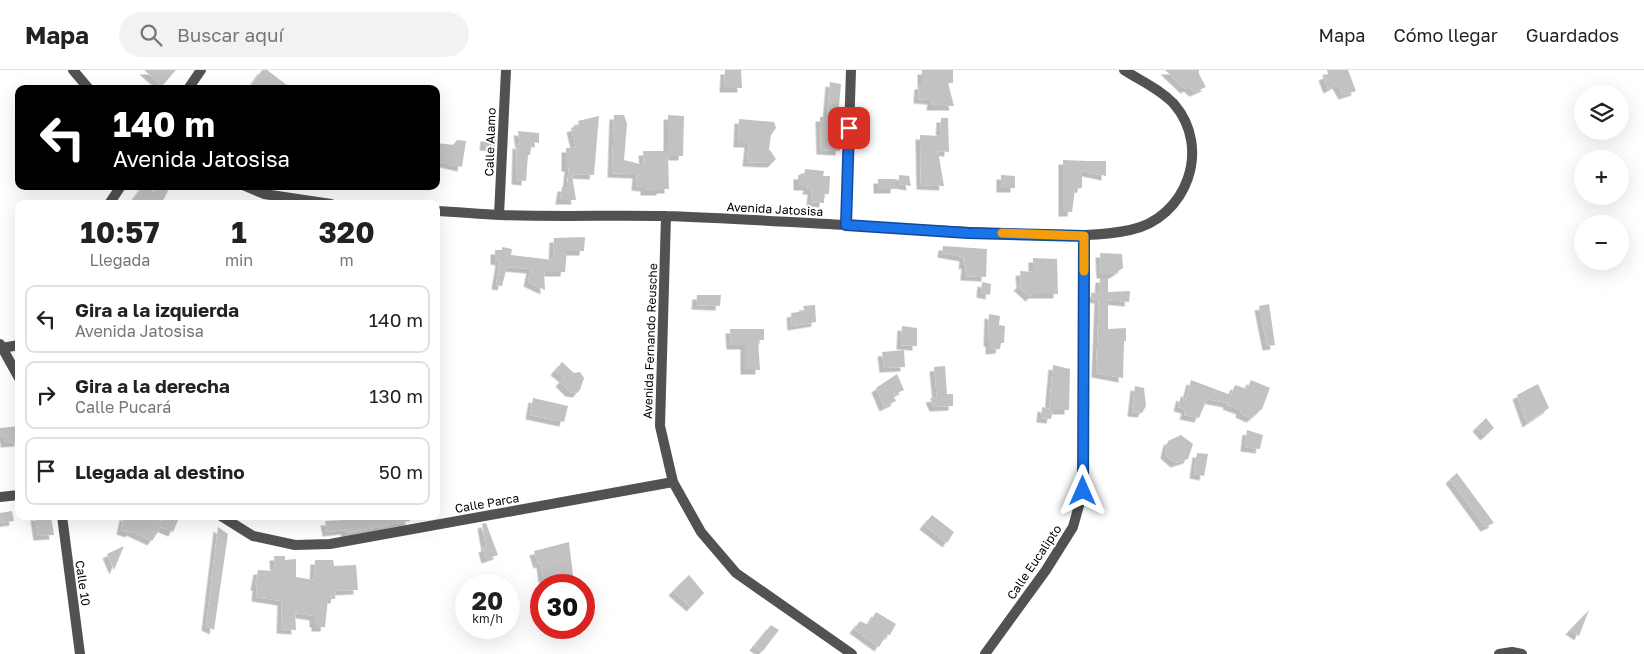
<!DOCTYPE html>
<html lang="es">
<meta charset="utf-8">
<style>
:root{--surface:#fff;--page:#f2f2f2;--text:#222;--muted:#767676;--line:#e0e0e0}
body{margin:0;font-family:"Golos Text",sans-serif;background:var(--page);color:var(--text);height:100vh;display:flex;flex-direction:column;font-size:19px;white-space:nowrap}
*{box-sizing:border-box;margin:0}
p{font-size:16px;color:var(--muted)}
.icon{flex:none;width:28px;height:28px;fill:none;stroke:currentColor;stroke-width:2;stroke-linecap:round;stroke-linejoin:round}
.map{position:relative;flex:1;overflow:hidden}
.sheet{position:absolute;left:15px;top:130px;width:425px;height:320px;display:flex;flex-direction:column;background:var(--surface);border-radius:10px;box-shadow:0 5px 20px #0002}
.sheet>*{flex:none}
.banner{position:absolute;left:15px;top:15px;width:425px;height:105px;border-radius:10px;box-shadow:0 5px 20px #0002;background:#000;color:#fff;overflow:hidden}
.buttons{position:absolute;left:1574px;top:15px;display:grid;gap:10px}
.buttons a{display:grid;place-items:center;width:55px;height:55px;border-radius:50%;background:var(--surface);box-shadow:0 5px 20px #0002;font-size:25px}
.speed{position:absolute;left:455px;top:504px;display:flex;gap:10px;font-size:25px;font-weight:700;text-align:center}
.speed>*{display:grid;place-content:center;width:65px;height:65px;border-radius:50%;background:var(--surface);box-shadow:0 5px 20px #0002;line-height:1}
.speed small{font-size:12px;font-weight:400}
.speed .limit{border:8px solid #d22;background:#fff;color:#111}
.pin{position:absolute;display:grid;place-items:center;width:42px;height:42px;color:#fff;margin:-21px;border-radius:10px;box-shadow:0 2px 8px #0006}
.me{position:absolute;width:55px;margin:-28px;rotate:0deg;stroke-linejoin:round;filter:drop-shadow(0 0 4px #0008)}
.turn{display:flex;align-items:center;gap:18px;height:105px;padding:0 15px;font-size:22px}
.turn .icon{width:65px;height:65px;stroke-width:2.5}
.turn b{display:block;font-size:35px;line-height:42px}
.eta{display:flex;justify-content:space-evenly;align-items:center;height:85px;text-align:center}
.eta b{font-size:30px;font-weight:700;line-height:35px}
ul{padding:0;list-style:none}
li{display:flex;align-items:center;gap:15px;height:68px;margin:0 10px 8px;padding:0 5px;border:2px solid var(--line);border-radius:10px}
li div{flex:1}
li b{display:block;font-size:19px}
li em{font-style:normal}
header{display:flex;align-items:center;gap:30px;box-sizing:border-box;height:70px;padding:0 25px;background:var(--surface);border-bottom:1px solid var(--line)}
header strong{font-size:24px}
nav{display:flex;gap:28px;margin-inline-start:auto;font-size:18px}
.search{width:350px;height:45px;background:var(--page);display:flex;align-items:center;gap:12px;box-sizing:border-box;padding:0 18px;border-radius:28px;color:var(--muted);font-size:19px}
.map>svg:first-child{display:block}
.building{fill:#c2c2c2;filter:url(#shadow)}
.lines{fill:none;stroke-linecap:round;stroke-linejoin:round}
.minor{stroke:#525252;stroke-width:10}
.tertiary{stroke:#525252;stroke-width:10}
.route-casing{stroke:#114b97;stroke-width:12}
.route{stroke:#1a73e8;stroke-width:9}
.slow{stroke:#f59e0b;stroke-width:9}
.labels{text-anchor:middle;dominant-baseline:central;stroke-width:4;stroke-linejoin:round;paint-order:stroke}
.street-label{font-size:12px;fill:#000;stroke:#fff}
</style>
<header>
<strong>Mapa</strong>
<div class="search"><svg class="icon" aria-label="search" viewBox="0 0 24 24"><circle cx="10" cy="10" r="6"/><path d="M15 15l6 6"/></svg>Buscar aquí</div>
<nav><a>Mapa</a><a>Cómo llegar</a><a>Guardados</a></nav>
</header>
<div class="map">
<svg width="1644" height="584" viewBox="0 0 1644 584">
<defs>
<filter id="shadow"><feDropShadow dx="-4.5" dy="4.5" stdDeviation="0" flood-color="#0004"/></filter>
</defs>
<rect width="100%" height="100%" fill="#fff"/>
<path class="building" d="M144,0H176L162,16Z
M262,0H267L292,19H249Z
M725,0H741L742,18H724Z
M922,0H953V13H948L954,36H931L932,30L918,29L919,15H922Z
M1165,0H1199V4L1206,17L1194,22L1188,17L1185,19Z
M1327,0H1348L1356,21L1343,25L1337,14L1328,19L1323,6L1328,4Z
M830,12L841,14L838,47H841L840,81L821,80L820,47H827Z
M614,45H624L627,54L624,90L644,95L643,81H668V45L684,46L683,86H668L669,119H661V121H645V117L636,116L637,104L612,103Z
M599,46L594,105L572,104L576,130H560L562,117H567L569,97H566V78H576L571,58L579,55L578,51Z
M941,48H948L949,82L938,81L944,116L921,115L920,65L940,66Z
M739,49L774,52L776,58L771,65L769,79L776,89L772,93L747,92L749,73H738Z
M518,61L539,63V73L532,72L530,85H528L526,111L516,110L517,74L520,75Z
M485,67H496L495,77L484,76Z
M457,70L466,71L462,97L436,91L437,73L453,75Z
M1063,90L1088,91H1106V106L1082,101V118L1075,119L1072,142H1063Z
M805,99L824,101L823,106H830L829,124H824V133L811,132L812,120H807L808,116H798V105H804Z
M899,105L909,106L911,116L899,114Z
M1001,105L1015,106V118H1001Z
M878,109H895V119H878Z
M143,116H147L154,122L157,116H162L168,121L161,134H130Z
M585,167L584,181H567L565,202H544L545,220L528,212L531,199L507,197L502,216L496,215L500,191L495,190V180H502V177L512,179L511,185L553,190L554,168Z
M943,176L987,179L986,207L965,206L966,194L963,195L964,187L942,183Z
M1100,183L1122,184L1123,198L1114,204H1101Z
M1033,188L1057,189L1058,224H1033L1030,227L1018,216L1021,214L1020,201L1033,202Z
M1100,208H1108V222L1130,221L1129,232L1108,230V259L1126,258V271H1124L1123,308L1096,303L1099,229L1091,228V223L1099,222Z
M982,212L991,214L990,225L981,223Z
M697,225H721L720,236L696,235Z
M1269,234L1275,275L1267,276L1259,236Z
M815,235L816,252L792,256L791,243L805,241L803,236Z
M989,244L1000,246L999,255L1005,256L1004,273H1001L1000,279L990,280V272H988Z
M902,256L917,258V276L901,275Z
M730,259H764V270H758L760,300H745V275H731Z
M904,280L905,297L884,298L882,282Z
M562,292L574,303L580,302L584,308L580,320L577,323L570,322L560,312L564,308L555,301Z
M1053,295L1070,299L1069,340H1053L1051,349L1041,348L1042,337L1049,339Z
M945,296L947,324H953V336L934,337L930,328L937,327L934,297Z
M897,304L904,320L893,325L896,331L884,337L876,318Z
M1191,310L1231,325L1235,315L1247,319L1251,310L1270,318L1262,339L1251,348L1240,343L1241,340L1227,335L1228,333L1207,329L1199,348L1184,345L1186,339L1178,337L1181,326L1186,329Z
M1538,314L1549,338L1527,353L1517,325Z
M1135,316L1144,318L1146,336L1142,343L1132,342Z
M533,328L568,336L564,352L530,345Z
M1486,348L1494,358L1485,366L1477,357Z
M19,356V372L5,373V368H0V358Z
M1247,360L1263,365L1260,379L1245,377Z
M1181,365L1193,374L1188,389L1175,393L1165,384L1168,371Z
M1197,383L1208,384L1204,406L1194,404Z
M1457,403L1494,453L1485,457L1450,409Z
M12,441L14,451L0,453V443Z
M932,445L954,462L947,473L924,455Z
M35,446H51L54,465L38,466Z
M124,446H152L161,451L163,446H180L173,462L161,457L152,471L131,461L130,463L121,460Z
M348,446H409L410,451L346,463L345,460L327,462L325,451L343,450L342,447Z
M486,453L498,485L486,489L483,478L486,477L482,454Z
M218,457L228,464L214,560L206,556Z
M569,472L574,513L564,515H548L546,508H543L541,493L538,494L534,481Z
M124,476L114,500L107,484Z
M274,486H285V490L296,489V507L314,510L315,490H333L334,496L356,495L358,520L336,521L335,529H328L325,557H316V553H314V546L295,543L296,560L281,559L282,531L256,527L257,516H255L258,500L275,501Z
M689,505L704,523L691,537L673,521Z
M1589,540L1579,566L1570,560Z
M876,542L896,554L890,565L887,564L879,577L854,559L860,551L868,555Z
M771,555L779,560L762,582L754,576Z"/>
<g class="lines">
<path class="minor" d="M188,19L201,0
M109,134L121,116
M499,145L506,0
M846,155L851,0
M0,274L19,308
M2,278L19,275
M0,427L19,425
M62,446L80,584
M221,446L253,466L295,475L330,474L673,412
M985,584L1046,500L1073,457L1083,421L1085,165
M1499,584L1512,582L1522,584"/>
<path class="tertiary" d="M73,0L89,19
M245,116L264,124L331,134
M436,141C458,142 479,144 501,145C556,147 611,145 666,146C726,148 786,152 846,155C907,159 968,163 1030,164C1063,165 1097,167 1130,160C1187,148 1212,78 1174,34C1160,19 1141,11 1124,0
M666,146L660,356L673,412L701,462L736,503L852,584"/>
</g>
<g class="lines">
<g class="route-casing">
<path id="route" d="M849,58L846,155L968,163L1084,166L1083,421"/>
</g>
<use href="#route" class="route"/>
<path class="slow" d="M1002,163L1084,166V201"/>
</g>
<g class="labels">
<g class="street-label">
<text transform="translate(490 72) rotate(-88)">Calle Alamo</text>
<text transform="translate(775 139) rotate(3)">Avenida Jatosisa</text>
<text transform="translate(650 271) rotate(-88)">Avenida Fernando Reusche</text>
<text transform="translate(487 433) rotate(-10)">Calle Parca</text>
<text transform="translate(1034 492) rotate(-56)">Calle Eucalipto</text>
<text transform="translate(83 513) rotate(82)">Calle 10</text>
</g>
</g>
</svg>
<div class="buttons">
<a><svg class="icon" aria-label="layers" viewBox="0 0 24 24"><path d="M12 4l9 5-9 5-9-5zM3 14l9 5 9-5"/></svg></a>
<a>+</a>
<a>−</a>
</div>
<div class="speed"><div>20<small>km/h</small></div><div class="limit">30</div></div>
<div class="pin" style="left:849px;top:58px;background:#d93025"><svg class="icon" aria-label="arrive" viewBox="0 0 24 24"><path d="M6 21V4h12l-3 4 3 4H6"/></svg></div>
<svg class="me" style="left:1083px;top:421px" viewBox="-20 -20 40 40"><path d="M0-17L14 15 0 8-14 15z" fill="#1a73e8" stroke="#fff" stroke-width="4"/></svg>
<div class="banner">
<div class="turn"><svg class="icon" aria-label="left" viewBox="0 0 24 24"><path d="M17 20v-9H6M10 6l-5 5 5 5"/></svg><div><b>140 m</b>Avenida Jatosisa</div></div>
</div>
<section class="sheet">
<div class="eta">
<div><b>10:57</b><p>Llegada</p></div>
<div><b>1</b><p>min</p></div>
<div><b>320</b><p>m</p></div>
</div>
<ul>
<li><svg class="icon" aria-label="left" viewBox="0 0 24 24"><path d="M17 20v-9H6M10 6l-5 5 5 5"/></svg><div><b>Gira a la izquierda</b><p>Avenida Jatosisa</p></div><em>140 m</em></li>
<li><svg class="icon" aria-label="right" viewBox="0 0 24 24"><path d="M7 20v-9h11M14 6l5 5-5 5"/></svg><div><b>Gira a la derecha</b><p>Calle Pucará</p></div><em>130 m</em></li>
<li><svg class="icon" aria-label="arrive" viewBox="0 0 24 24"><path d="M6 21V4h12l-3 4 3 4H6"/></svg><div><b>Llegada al destino</b></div><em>50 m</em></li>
</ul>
</section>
</div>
